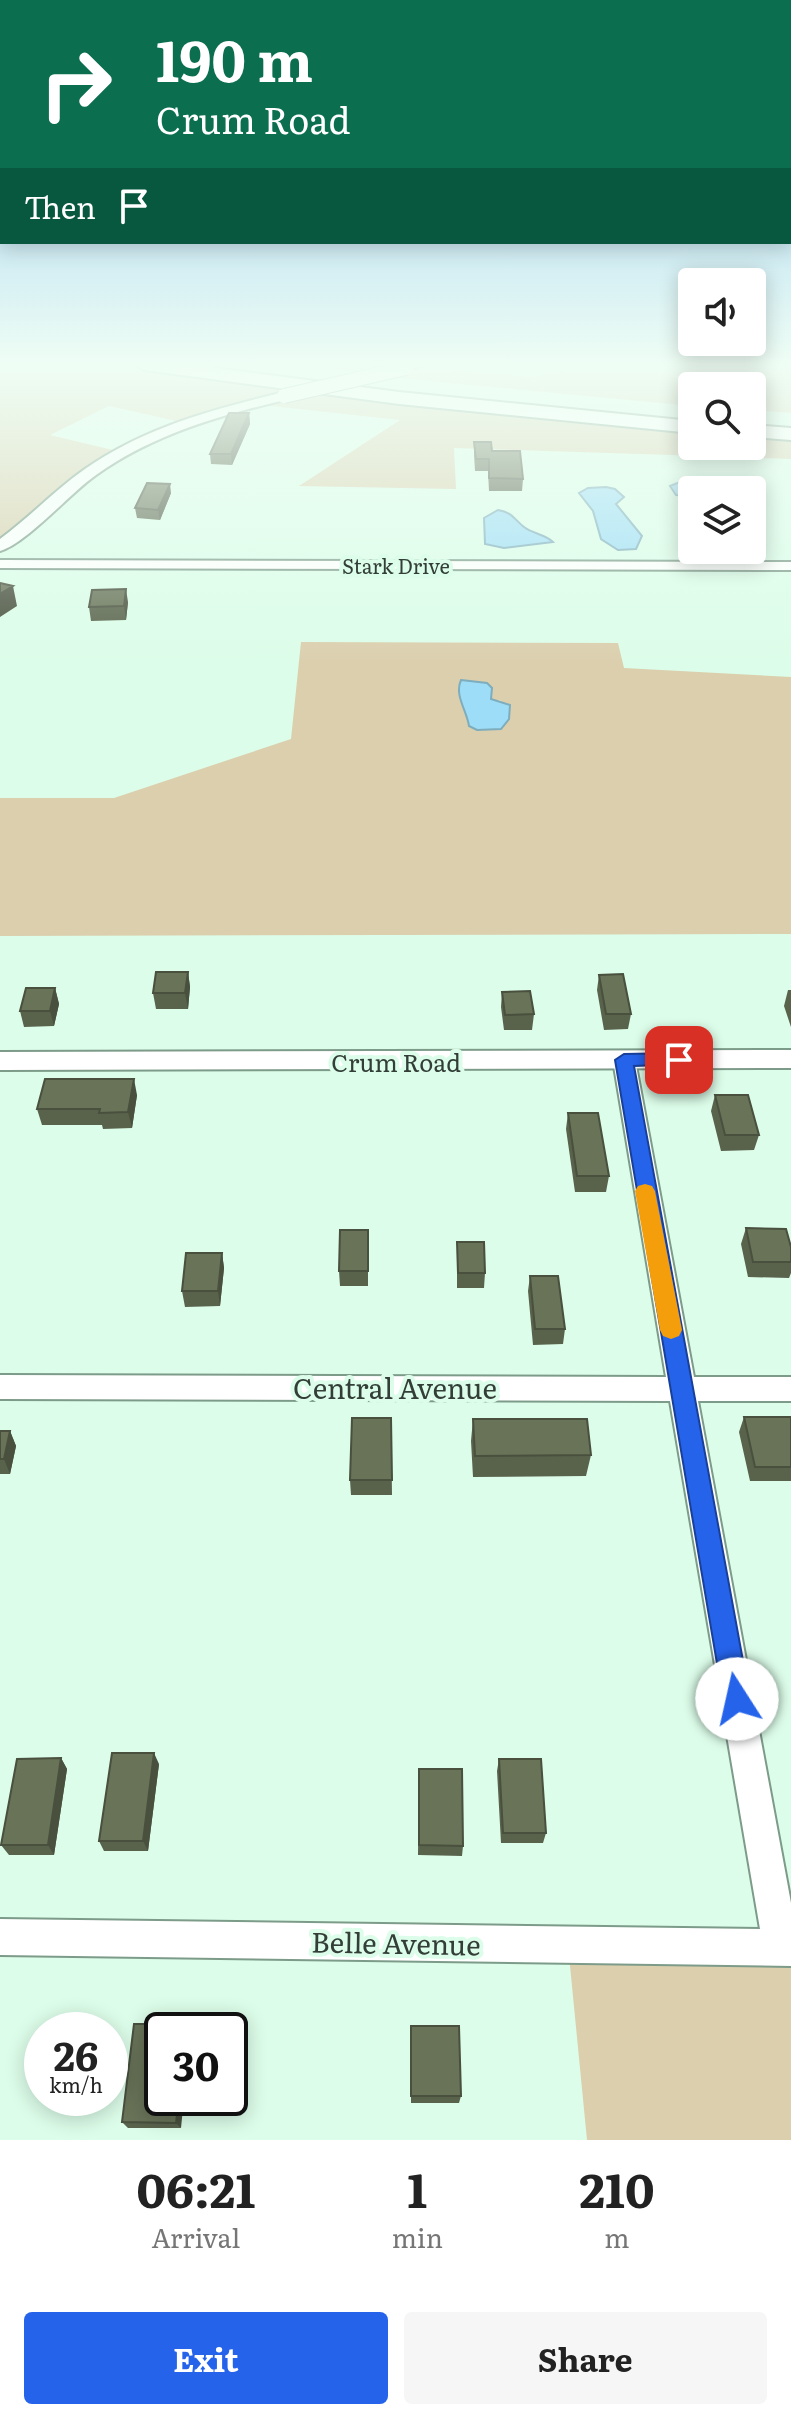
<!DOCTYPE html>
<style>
:root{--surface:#fff;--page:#f6f6f6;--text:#222;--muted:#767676;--accent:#2563eb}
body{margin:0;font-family:Literata,serif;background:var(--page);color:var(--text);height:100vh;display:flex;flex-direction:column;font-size:30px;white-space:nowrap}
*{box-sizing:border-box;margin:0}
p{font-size:26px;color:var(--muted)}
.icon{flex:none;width:44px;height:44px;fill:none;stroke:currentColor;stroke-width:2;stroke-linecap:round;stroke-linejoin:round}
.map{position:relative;height:2140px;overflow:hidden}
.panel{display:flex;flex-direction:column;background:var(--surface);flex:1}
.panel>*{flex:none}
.hud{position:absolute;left:0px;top:0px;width:792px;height:244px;box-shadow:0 4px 20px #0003;background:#0b6e4f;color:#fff;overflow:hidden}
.fabs{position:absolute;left:678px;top:268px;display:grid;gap:16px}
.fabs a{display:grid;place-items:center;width:88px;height:88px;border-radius:8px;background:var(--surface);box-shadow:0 4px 20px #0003;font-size:40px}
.speed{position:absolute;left:24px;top:2012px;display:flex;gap:16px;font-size:40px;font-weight:700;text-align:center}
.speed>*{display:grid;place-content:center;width:104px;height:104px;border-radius:50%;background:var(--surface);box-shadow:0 4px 20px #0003;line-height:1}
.speed small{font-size:20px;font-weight:400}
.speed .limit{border:4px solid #111;border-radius:12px;background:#fff;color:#111}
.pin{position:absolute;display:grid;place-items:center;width:68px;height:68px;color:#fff;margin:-34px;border-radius:16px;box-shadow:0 4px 12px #0006}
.me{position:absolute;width:88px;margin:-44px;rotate:350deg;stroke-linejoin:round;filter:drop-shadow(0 0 6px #0008)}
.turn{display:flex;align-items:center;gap:28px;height:168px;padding:0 24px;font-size:36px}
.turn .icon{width:104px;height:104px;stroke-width:2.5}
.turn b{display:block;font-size:56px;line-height:68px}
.then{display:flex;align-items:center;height:76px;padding:0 24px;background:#0003;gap:16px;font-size:30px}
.eta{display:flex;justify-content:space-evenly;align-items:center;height:136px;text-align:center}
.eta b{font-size:48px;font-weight:700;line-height:56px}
.cta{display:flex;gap:16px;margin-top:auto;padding:16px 24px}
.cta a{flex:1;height:92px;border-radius:8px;background:var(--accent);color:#fff;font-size:32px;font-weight:700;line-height:92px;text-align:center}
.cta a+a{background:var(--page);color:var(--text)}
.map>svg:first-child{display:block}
.green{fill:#dbcfae;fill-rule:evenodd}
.water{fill:#9eddf7;stroke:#7eadbd;stroke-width:2}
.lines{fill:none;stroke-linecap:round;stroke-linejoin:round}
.minor-casing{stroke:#7d9b89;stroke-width:4}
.tertiary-casing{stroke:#7d9b89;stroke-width:4}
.motorway-casing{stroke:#7d9b89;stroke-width:4}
.minor{fill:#fff;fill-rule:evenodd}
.tertiary{fill:#fff;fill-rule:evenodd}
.motorway{fill:#fff;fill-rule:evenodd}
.tertiary-bridge-casing{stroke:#7d9b89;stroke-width:16;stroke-linecap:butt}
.tertiary-bridge{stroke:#fff;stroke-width:14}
.wall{fill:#59634c}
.shaded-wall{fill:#49503e}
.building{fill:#687358;stroke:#49503e;stroke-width:2}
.route{fill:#2563eb;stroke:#184099;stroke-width:2}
.slow{fill:#f59e0b}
.labels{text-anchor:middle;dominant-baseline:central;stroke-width:8;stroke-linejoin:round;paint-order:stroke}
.far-street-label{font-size:20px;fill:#323e37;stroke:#dcfde9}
.street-label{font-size:24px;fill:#323e37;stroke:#dcfde9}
.near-street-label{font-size:28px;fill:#323e37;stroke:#dcfde9}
</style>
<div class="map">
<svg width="791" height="2140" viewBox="0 0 791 2140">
<rect width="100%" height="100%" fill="#dcfde9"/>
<path class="green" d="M0,364H144L247,378L692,427V446H752V431L791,434V459L454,448L456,489L299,486L400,420L251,404L185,423L109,406L50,435L121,452L0,546Z
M291,364H401L533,377L580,364H791V413L752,410V386H692V406L440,382Z
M301,642L618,643L624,668L791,677V934L0,936V798H114L291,739ZM461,680L487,683L492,693L491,699L502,701L469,726Z
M568,1945L791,1948V2140H587Z"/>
<path class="water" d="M739,479L753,480L759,486V490H692V496L676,495L670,486L680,482Z
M606,487L615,489L624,497L616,504L642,536L636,549L618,550L601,539L593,511L579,493L588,488Z
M498,510C512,512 514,519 524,527C533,534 545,534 553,542L504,548L485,544L484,518Z
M461,680L487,683L492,688L491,699L510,705L509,719L501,729L477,730L469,726C467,711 454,695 461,680Z"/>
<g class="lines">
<g class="minor-casing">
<path id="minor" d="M0,560L791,562V570L0,568Z
M624,1052L632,1055L635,1060L694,1377H791V1401H698L791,1903V1966L0,1955V1919L760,1929L670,1401L0,1399V1375L666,1377L613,1060L616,1055Z"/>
</g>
<g class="tertiary-casing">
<path id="tertiary" d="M408,364H428L402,371V365Z
M284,392L289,393V399C221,415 154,434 96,475C70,493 27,543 0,551V539C30,517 55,490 85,469C145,427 214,409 284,392Z
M791,1050V1068L0,1070V1052Z"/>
</g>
<g class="motorway-casing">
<path id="motorway" d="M135,364H185L399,392L692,421V433L399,404L144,370Z
M752,425L791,428V440L752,437Z"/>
</g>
<use href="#minor" class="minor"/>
<use href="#tertiary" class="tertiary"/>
<use href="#motorway" class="motorway"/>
<g class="tertiary-bridge-casing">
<path id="tertiary-bridge" d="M284,396L406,368"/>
</g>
<use href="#tertiary-bridge" class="tertiary-bridge"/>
</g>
<path class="wall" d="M249,413L250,424L232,465L211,464L210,454Z
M474,442L492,451L523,479L522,491H489L488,471H475L474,454Z
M171,493L160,520L137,518L135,508Z
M128,602L126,620L91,621L89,607Z
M188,972L190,987L188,1009H156L153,993Z
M599,975L631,1014L628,1029L604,1030L597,990Z
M55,988L59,1004L54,1026L24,1027L20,1011Z
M788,990H791V1027L784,1006Z
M502,992L534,1014L532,1030H504L501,1007Z
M137,1095L132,1128L103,1129L102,1125H42L37,1109Z
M715,1095L759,1135L754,1150L721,1151L711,1111Z
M568,1113L609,1176L606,1192H575L566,1129Z
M746,1228L791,1247V1273L789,1278L748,1277L741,1244Z
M368,1230V1286H340L339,1271Z
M457,1242L485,1273L484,1288H457Z
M222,1253L224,1268L220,1306L185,1307L182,1291Z
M530,1276L565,1329L563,1344L533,1345L528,1291Z
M744,1417H791V1481H750L739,1432Z
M391,1418L392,1495H351L350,1480Z
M473,1419L591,1455L586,1476L473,1477L471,1441Z
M0,1431H10L16,1446L10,1474H0Z
M61,1758L67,1769L54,1855H9L1,1845Z
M499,1759L546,1833L543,1843H501L497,1771Z
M159,1764L148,1851H104L99,1841Z
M419,1769L463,1846L462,1856L418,1855Z
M134,2024L181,2128H128L122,2122Z
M411,2026L461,2096L459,2103H411Z"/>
<path class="shaded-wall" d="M249,413L250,424L232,465L231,454Z
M170,484L171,493L160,520L158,510Z
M13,586L17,606L0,617V594Z
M126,589L128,602L126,620L124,606Z
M188,972L190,987L188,1009L185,993Z
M55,988L59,1004L54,1026L50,1011Z
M134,1079L137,1095L132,1128L128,1112Z
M222,1253L224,1268L220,1306L218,1291Z
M10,1431L16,1446L10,1474L4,1459Z
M154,1753L159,1764L148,1851L143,1841Z
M61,1758L67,1769L54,1855L48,1845Z
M179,2098H184L181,2128L176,2123Z"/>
<path class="building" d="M229,413H249L231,454H210Z
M474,442H491L492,451H520L523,479L489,478V459H476Z
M147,483L170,484L158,510L135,508Z
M0,583L13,586L0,594Z
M126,589L124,606L89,607L92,590Z
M156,972H188L185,993H153Z
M623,974L631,1014H606L599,975Z
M26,988H55L50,1011H20Z
M530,991L534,1014L505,1015L502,992Z
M45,1079H134L128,1112L99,1113L100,1109H37Z
M715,1095H748L759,1135H725Z
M568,1113H598L609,1176H577Z
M746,1228L786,1229L791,1247V1262H753Z
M340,1230H368V1271H339Z
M457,1242H484L485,1273H458Z
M186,1253H222L218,1291H182Z
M530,1276H558L565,1329H535Z
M744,1417H791V1467H755Z
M352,1418H391L392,1480H350Z
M473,1419H587L591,1455L475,1456Z
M0,1431H10L4,1459H0Z
M112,1753H154L143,1841H99Z
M61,1758L48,1845H1L17,1759Z
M499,1759H541L546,1833H503Z
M419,1769H462L463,1846L419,1845Z
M134,2024H186V2030H162V2098H179L176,2123L122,2122Z
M411,2026H459L461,2096H411Z"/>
<linearGradient id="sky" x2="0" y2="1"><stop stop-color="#8ac4ee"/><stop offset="0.55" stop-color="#effef5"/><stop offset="1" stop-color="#effef5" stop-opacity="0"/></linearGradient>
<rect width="791" height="663" fill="url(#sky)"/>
<path class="route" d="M679,1053L686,1055L688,1060L686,1064L634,1066L750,1699L746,1708L737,1712L727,1708L723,1699L615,1060L624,1054Z"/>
<path class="slow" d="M645,1184L652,1186L655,1191L682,1330L679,1336L671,1339L663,1336L660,1330L635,1191L638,1186Z"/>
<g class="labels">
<g class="far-street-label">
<text x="396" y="565">Stark Drive</text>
</g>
<g class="street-label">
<text x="396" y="1061">Crum Road</text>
</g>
<g class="near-street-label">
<text x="395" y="1387">Central Avenue</text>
<text transform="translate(396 1942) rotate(1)">Belle Avenue</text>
</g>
</g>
</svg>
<div class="fabs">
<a><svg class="icon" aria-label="sound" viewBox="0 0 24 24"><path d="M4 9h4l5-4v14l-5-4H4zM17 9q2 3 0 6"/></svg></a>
<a><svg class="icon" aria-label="search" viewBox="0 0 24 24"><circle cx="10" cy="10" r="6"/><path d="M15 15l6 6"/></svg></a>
<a><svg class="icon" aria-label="layers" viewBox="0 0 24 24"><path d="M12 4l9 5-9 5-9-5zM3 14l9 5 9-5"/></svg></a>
</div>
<div class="speed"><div>26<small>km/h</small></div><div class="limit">30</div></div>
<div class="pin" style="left:679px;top:1060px;background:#d93025"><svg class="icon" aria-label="arrive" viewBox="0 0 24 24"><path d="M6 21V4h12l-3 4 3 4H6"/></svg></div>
<svg class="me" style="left:737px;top:1699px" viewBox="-20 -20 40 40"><circle r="19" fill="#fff"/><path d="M0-13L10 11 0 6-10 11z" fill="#2563eb"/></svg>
<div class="hud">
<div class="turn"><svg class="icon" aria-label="right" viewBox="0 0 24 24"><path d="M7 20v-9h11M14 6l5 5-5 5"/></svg><div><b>190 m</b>Crum Road</div></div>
<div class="then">Then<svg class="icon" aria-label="arrive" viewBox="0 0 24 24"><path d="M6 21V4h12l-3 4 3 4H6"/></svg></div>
</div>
</div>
<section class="panel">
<div class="eta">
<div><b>06:21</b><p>Arrival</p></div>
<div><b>1</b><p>min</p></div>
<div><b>210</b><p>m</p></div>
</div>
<div class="cta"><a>Exit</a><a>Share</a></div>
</section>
